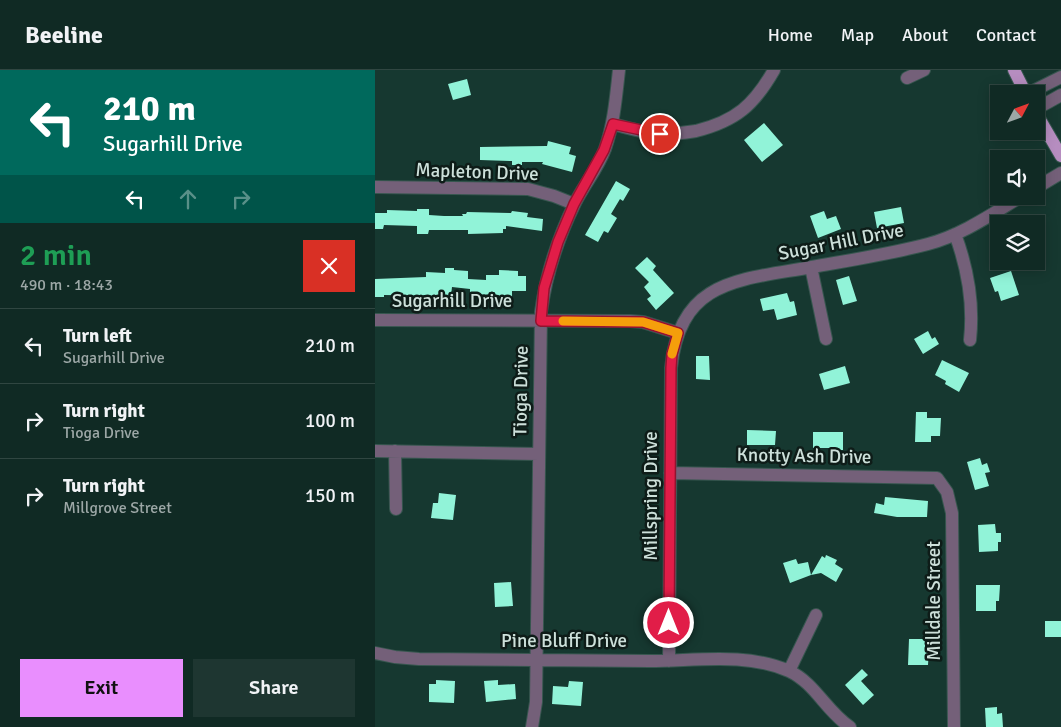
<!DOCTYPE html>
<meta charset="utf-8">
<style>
:root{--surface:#102a24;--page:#1e3631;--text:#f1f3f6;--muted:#9ca7a6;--line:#304641;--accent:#e98efe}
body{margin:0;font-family:Signika,sans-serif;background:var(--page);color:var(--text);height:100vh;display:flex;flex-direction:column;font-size:19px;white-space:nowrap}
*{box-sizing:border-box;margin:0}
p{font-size:16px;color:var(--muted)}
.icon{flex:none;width:28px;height:28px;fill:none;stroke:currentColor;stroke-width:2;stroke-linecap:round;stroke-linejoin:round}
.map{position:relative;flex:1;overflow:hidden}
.side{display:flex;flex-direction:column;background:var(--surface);width:375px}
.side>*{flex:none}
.top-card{background:#00695c;color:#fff;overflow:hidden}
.needle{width:32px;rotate:49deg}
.tools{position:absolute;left:615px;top:15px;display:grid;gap:10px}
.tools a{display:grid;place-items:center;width:55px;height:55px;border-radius:0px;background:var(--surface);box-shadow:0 2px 12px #0003,0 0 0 1px var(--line);font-size:25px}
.pin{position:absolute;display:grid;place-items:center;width:42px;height:42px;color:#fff;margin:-21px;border:2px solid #fff;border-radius:50%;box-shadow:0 1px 5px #0007}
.me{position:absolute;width:55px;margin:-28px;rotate:0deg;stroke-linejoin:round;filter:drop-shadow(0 0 4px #0008)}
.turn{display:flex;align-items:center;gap:18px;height:105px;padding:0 20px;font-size:22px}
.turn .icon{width:65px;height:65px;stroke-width:2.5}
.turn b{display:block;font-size:35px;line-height:42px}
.lanes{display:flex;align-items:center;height:48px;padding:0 20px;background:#0003;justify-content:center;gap:25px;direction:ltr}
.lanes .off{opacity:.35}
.round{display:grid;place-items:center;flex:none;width:52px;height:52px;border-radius:0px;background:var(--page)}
.summary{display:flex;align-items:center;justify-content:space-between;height:85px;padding:0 20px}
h1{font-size:30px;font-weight:600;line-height:38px;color:#1e9e55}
.primary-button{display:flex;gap:10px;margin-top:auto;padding:10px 20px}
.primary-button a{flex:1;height:58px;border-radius:0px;background:var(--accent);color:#111;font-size:20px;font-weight:600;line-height:58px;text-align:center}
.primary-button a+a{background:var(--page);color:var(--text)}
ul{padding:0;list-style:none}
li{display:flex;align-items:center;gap:15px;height:75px;padding:0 20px;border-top:1px solid var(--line)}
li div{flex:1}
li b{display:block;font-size:19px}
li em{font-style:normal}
header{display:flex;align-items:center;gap:30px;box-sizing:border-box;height:70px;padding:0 25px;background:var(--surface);border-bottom:1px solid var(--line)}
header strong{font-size:24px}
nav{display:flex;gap:28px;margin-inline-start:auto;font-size:18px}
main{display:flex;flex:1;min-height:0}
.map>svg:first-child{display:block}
.building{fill:#91f3d8}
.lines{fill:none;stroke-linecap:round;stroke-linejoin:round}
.minor-casing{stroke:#37564f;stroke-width:14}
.major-casing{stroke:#37564f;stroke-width:14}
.minor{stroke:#746079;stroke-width:12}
.major{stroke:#b68dc0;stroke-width:12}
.route-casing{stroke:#92132f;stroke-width:12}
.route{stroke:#e11d48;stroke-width:9}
.slow{stroke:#f59e0b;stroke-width:9}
.labels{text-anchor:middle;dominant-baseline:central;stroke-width:5;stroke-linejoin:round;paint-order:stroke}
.street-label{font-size:19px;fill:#cde0da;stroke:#0e1c18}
</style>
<header>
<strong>Beeline</strong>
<nav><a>Home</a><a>Map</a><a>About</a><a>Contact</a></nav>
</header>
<main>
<section class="side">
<div class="top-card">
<div class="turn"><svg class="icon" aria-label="left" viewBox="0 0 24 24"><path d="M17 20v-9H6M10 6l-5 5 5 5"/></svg><div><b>210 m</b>Sugarhill Drive</div></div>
<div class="lanes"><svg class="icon" aria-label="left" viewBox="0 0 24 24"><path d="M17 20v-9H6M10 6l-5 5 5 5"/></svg><svg class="icon off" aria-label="ahead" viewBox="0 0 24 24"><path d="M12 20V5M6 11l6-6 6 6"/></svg><svg class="icon off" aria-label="right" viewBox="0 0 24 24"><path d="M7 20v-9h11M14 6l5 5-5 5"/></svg></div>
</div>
<div class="summary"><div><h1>2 min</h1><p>490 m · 18:43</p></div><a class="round" style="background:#d93025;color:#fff"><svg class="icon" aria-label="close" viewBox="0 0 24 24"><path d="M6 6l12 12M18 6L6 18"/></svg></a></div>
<ul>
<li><svg class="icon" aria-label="left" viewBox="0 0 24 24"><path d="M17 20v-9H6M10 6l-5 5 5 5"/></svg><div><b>Turn left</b><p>Sugarhill Drive</p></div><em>210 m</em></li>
<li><svg class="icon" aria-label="right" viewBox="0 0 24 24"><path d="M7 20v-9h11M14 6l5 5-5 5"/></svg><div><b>Turn right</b><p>Tioga Drive</p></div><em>100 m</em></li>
<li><svg class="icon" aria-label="right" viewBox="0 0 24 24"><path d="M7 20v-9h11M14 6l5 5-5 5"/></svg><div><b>Turn right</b><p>Millgrove Street</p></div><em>150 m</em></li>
</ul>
<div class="primary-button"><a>Exit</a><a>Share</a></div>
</section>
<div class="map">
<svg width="686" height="657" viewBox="0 0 686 657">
<rect width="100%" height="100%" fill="#163830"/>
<path class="building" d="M92,9L96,25L78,30L73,14Z
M389,53L408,75L387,92L369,70Z
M173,71L196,77L194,84L201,86L197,102L167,94L168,92H147V95H137V91L105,90V77L172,76Z
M241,111L255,119L248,131L245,129L236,144L242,148L233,163L229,161L223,172L210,165Z
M526,137L529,153L502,158L499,142Z
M42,139H54V145L69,146H88L87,144H91L92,142L136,143L137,141L153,143L152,147L168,149L167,161L131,156V159H128V163L93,164V160H54L53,164H42V156L9,155L8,159H0V143H12V140L42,141Z
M449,141L452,149L461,146L466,159L443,168L435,146Z
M272,187L281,196L278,200L299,223L281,240L272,229L276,226L269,217L274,212L260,198Z
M70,198H79V200L93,201V209L111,210V205H124V200L143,201V206H151V221H137V228H124V225L95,224V219L77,217L76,226L9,225V227H0V209L51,207V202L70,203Z
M636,201L644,225L626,231L623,221L620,222L615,208Z
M474,206L482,231L468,235L461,210Z
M412,223L415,232L419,231L422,245L402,250L399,239L388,241L385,229Z
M553,261L557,269L560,267L564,274L548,284L539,269Z
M321,286H334L335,310L321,309Z
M567,290L594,303L584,322L570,314L571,311L560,305Z
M470,296L475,313L449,320L444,304Z
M541,342H552V348H566L565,366H556V372H540Z
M372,360L401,361L400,375H372Z
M438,362H468V380H459V378H438Z
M605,388L607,395L612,393L615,402L610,403L614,416L600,420L592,392Z
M64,423L81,425L78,450L56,448L58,433H63Z
M510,427L553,431L552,447H522L499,443L501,433L509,435Z
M620,454L621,463H626V472H623V481L604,482L603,455Z
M451,485L462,490L460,494L468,499L461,512L446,503L436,505L447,486L450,488Z
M421,489L423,494L433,492L436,505L415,513L408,493Z
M136,512L138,536L120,537L119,513Z
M601,515H625L624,531H621V541H601Z
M670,551H686V567H670Z
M534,569H550V578H554L553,595H533Z
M487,599L493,605L486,611L499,625L488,635L470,615Z
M61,610L80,611L79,633L54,632V614H61Z
M123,610V615L140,614L141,629L111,632L109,611Z
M194,611L208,612L206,636L177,634L178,616L193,617Z
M622,637V644L627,643L628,657H611L610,638Z"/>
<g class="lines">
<g class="minor-casing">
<path id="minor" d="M532,8L549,0
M652,24L686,7
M661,39L686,25
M238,54C252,58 267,62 283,64C295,65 308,63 321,61C361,51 379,35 399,0
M0,117L153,119L179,126L199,134
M661,118L686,103
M580,164C593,199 599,233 595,270
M436,197L451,269
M0,250L255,251L268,252L303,263
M0,381L164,384
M20,381L21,439
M295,403L562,408L572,422L577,443L579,657
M0,583L20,587L44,589C121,590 198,590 275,591C320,591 371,582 414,601C440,613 451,641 475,657
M294,591L296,298C305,209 365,210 437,197C476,190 515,184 553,174C587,165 617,144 647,126
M414,601L441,545
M157,657L161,632L166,242C171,204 183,168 200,133C209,115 223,98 230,79C239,53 241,27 244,0"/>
</g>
<g class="major-casing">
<path id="major" d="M639,0L651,24
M661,43L686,86"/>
</g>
<use href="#minor" class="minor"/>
<use href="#major" class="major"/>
</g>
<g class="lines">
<g class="route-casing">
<path id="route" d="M285,64L238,54L229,80L199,134L183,172L169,218L166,251L268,252L303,263L297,284L296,298L294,553"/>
</g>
<use href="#route" class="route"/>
<path class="slow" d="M188,251L268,252L303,263L297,284"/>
</g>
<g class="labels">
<g class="street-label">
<text transform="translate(102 102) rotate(2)">Mapleton Drive</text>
<text transform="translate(466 172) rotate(-11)">Sugar Hill Drive</text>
<text x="77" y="231">Sugarhill Drive</text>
<text transform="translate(146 321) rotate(-89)">Tioga Drive</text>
<text transform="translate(429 386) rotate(1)">Knotty Ash Drive</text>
<text transform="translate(276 426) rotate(-90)">Millspring Drive</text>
<text transform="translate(559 531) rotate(-90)">Milldale Street</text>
<text x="189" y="571">Pine Bluff Drive</text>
</g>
</g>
</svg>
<div class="tools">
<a><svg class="needle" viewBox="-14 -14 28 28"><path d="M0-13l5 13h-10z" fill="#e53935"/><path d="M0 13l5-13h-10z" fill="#9ca7a6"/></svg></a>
<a><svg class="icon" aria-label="sound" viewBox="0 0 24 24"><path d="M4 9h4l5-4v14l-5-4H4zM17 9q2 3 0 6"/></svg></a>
<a><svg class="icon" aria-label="layers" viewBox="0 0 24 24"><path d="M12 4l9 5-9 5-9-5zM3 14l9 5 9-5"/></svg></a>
</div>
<div class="pin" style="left:285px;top:64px;background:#d93025"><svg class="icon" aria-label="arrive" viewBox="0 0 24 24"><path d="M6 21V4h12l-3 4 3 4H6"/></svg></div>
<svg class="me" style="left:294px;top:553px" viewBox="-20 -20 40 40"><circle r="17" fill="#e11d48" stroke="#fff" stroke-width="3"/><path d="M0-11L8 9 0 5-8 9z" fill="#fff"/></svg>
</div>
</main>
